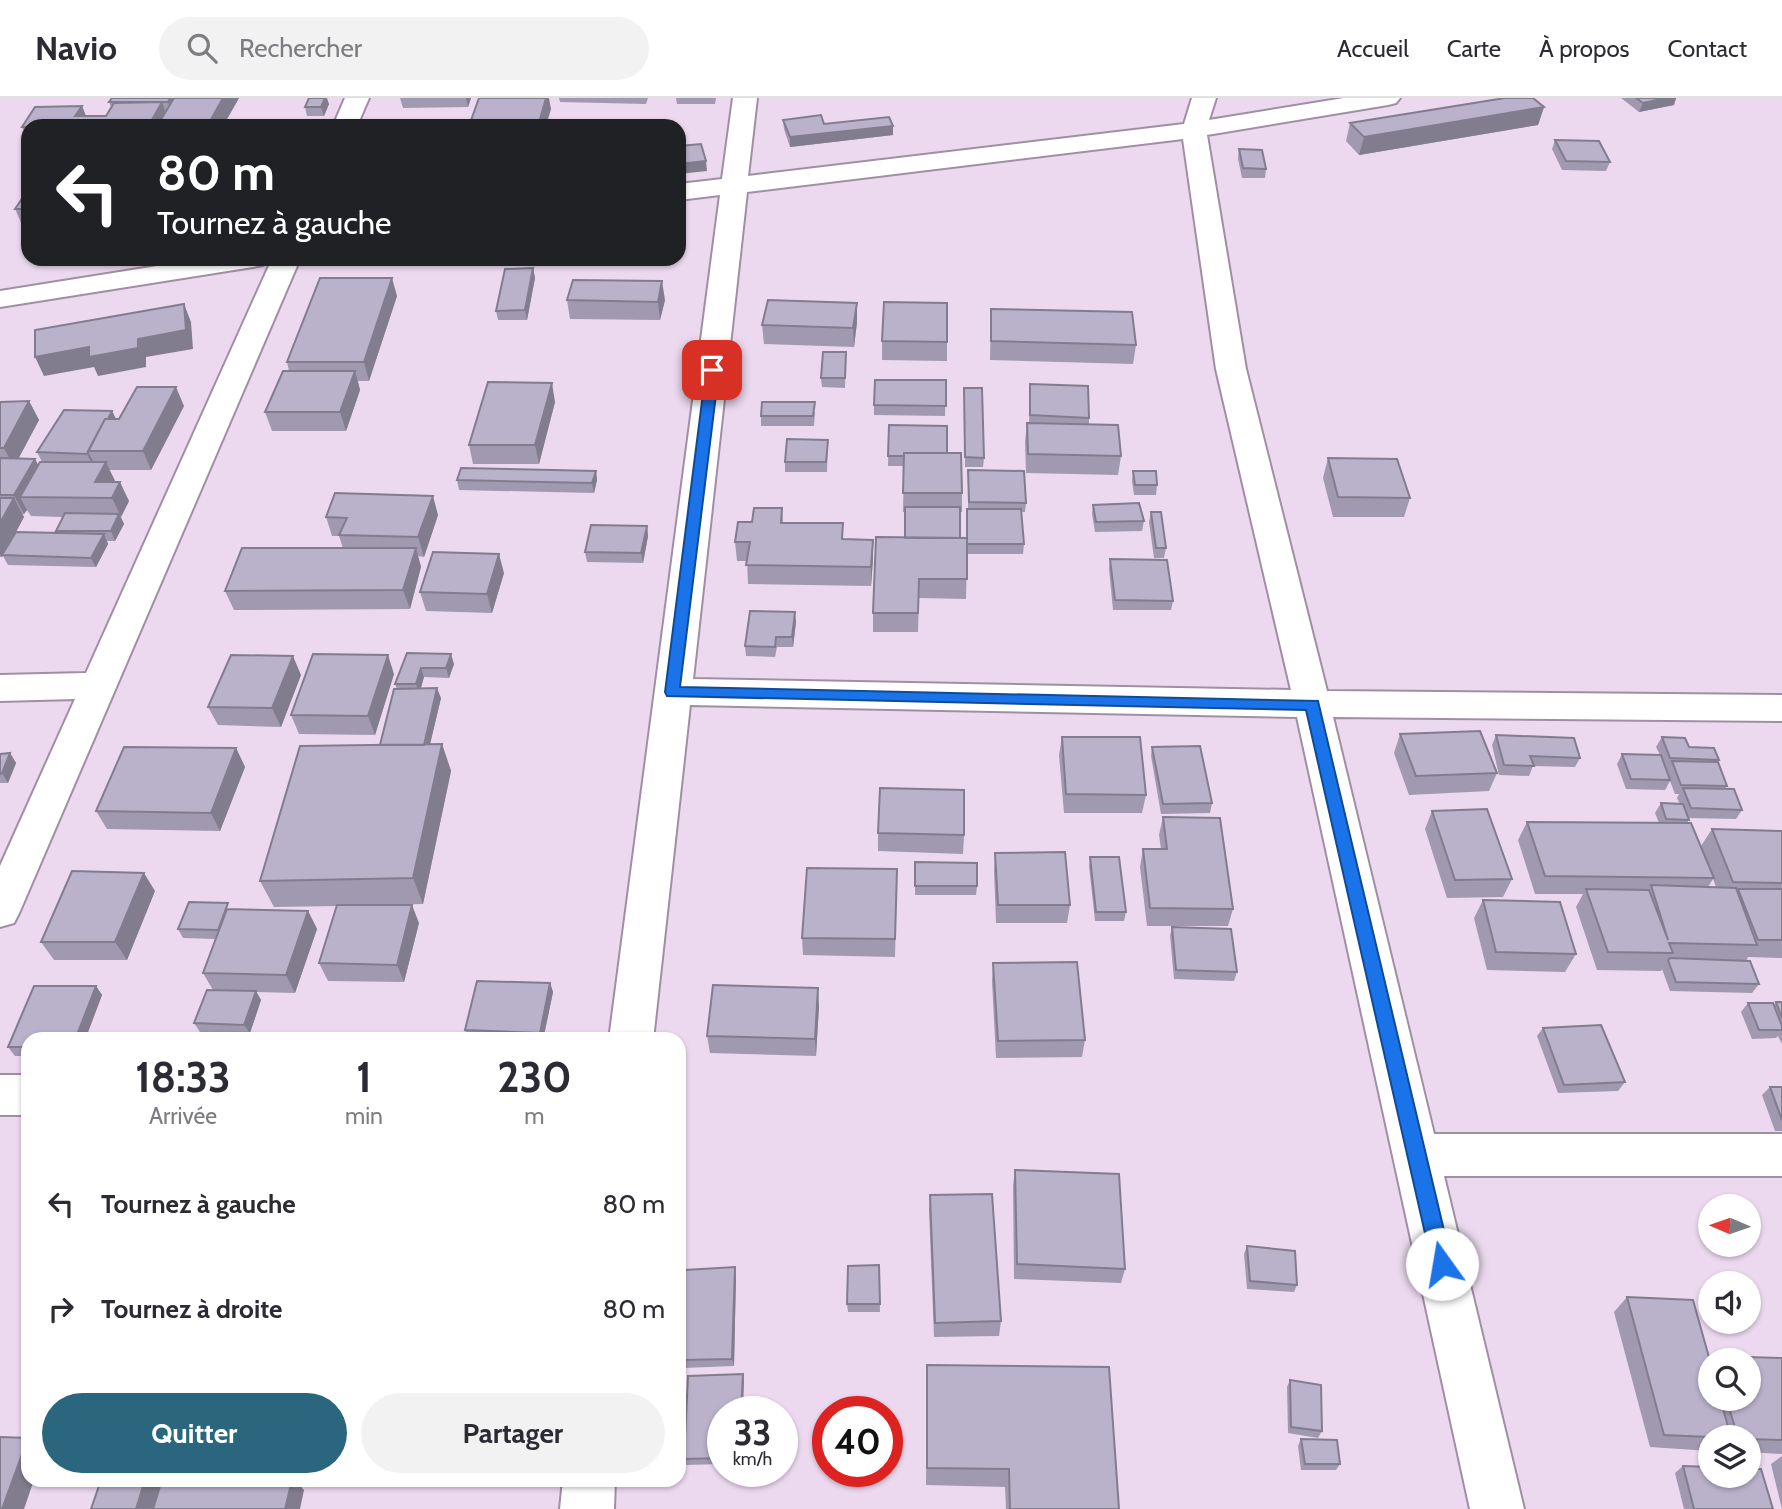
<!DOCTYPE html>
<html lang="fr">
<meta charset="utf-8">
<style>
:root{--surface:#fff;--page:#f2f2f3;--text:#2b2b33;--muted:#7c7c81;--line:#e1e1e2;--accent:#2a677e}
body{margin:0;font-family:Cabin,sans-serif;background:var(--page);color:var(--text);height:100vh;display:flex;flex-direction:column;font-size:26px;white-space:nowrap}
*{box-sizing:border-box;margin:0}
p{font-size:23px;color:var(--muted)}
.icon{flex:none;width:38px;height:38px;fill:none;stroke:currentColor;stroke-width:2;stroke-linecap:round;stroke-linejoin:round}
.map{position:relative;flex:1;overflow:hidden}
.drawer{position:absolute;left:21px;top:934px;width:665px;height:455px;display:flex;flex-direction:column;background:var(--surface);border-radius:21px;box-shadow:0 2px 5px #0004}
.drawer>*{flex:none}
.hud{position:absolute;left:21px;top:21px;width:665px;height:147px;border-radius:21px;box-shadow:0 2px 5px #0004;background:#202124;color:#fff;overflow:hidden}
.needle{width:46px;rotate:272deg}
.tools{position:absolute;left:1698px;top:1096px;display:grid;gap:14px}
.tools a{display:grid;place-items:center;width:63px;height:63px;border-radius:50%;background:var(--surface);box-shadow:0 2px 5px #0004;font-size:35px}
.speed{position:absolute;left:707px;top:1298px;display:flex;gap:14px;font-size:35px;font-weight:700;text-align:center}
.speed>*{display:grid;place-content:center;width:91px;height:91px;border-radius:50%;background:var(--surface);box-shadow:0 2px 5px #0004;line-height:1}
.speed small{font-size:18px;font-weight:400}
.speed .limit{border:10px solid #d22;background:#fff;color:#111}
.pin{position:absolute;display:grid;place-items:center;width:60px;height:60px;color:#fff;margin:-30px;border-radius:14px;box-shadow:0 4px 10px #0006}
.me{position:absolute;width:77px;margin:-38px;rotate:347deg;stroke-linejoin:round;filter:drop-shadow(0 0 5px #0008)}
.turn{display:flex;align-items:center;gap:24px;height:147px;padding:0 21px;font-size:32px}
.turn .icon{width:91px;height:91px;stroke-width:2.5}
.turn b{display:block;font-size:49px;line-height:60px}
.eta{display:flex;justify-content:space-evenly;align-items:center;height:119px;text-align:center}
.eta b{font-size:42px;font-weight:800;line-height:49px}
.button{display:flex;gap:14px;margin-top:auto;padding:14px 21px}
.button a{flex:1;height:80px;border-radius:42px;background:var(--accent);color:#fff;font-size:28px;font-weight:800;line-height:80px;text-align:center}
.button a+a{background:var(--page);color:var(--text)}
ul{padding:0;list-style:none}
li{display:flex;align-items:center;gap:21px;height:105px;padding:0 21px}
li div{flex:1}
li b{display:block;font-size:26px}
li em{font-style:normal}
header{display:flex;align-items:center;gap:42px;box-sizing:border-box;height:98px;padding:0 35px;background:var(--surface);border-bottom:2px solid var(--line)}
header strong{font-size:33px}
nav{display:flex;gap:38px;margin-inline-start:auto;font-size:24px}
.search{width:490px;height:63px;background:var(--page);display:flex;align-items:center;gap:18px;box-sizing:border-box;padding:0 24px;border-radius:38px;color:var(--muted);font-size:26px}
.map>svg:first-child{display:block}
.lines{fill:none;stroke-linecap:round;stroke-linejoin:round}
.minor-casing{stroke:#a08fa4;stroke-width:4}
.minor{fill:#fff;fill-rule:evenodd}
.wall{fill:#a099af;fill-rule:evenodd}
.shaded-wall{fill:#827d8e}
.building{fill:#bab2cb;stroke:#827d8e;stroke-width:2}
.route{fill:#1a73e8;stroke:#114b97;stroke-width:2}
</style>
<header>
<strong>Navio</strong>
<div class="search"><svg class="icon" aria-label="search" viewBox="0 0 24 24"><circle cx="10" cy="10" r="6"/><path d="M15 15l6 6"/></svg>Rechercher</div>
<nav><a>Accueil</a><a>Carte</a><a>À propos</a><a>Contact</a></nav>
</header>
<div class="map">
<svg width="1782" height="1411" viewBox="0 0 1782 1411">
<rect width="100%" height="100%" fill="#ecd9ef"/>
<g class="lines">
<g class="minor-casing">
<path id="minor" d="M345,0H369L357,28H333Z
M733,0H757L748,78L1184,26L1192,0H1216L1209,22L1344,0H1400L1396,5L1388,7L1207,37L1246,271L1327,593L1782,597V623L1333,619L1434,1036H1782V1078H1444L1524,1411H1470L1297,619L690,607L653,942H609L720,97L679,102V86L722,81ZM1183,41L1216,271L1291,592L693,581L747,94Z
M201,161H267L263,167L253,169L0,209V193Z
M272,161H300L20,813L14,825L0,829V768L75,601L0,603V577L86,575Z
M0,977H28V1017H0Z
M563,1382H615L614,1411H560Z"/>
</g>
<use href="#minor" class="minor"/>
</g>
<path class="wall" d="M112,0H239L223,28H28V44L22,29L35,9L82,8L86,18H106L111,9L109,4Z
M400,0H471L468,9L403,10Z
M559,0H648L646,6L560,4Z
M676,0H716L715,6H677Z
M1621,0H1676L1674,7L1639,14Z
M329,6L324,18H307L305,9Z
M1544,9L1538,27L1359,57L1346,43L1350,25Z
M783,22L824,26L893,37L790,49L784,31Z
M1555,42L1610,64L1606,73L1562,72L1552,51Z
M1239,51L1266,71L1265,80H1242L1238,61Z
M28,92V129H23L15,111Z
M533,170L535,180L527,222H498L496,213Z
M397,198L369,283H358L360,292L346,333H272L265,314L289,273L287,264Z
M567,202H665L660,222L570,221Z
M857,205V224L854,249L764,246L762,227Z
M991,211L1136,247L1133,266L990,262Z
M882,243L947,244V263L882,262Z
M846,254L845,290L822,289L821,280Z
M946,282L945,318L874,317V307Z
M1030,286L1089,320V327L1121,358L1118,377L1026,375L1025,344L1027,325H1029Z
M964,290L984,360L983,369H965Z
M29,303L39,322L18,361H35L38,367L42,364L37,354L112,313L116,321H119L184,308L151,372H109L115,383L114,384L129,403L121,419L124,426L115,443H107L108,446L96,469L8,467L3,458L2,459H0V304ZM27,412L31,418L63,419L56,433L57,435L14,438L24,419L22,416H24Z
M555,304L539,366H473L469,347Z
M815,314L814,328H761V318Z
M889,327L947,355L962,395V414H960V440H966L967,411H968V372L1026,405L1025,414H1021L1024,446L1023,456H967L966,501L919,500L918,534H873V515L904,440L905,414H903L904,368H888Z
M828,342L827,374H785V364Z
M1328,360L1410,400L1404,419H1333L1323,380Z
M596,373L597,382L594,395L459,392L457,382Z
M1133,373L1157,387L1156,397H1134L1132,383Z
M1093,407L1144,423L1142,433L1095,434L1092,416Z
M782,410L783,425L844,441L873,461L871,488L748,486L747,463H737L735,444L752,424Z
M1151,414L1166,450L1164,460H1154L1149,424Z
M438,417L424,459L418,458L421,469L410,511L234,512L225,493L343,450L339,438H332L326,419Z
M647,428L648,438L643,465L587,464L585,454Z
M1110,461L1173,503L1171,512H1113L1109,471Z
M504,475L492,515L426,513L420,494Z
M796,524L793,549H777L775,559L746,558L745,548Z
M407,555L454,566L449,580L424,579L421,590L441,600L430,646H442L451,673L423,806L382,807L419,825L404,884L328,883L319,865L337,808L274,809L260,783L380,647L397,591L395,586Z
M394,576L375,637L299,636L291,617Z
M301,577L281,629L218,627L208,609Z
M1400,636L1497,675L1489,693L1409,697L1394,655Z
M1496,637L1580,660L1575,669L1533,668L1529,678L1499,677L1492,647Z
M1062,639L1146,697L1142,715H1064L1059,657Z
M1662,639L1719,662L1718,664L1727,688L1725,691L1742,712L1736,721L1688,720L1689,722L1687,725L1701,748L1712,731L1782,733V860L1748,859L1746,863L1759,886L1752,895L1670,893L1662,871L1661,873L1597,872L1576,809L1583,796H1535L1518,742L1527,724L1659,725L1655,715L1661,705L1680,706L1677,700L1679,696H1675L1670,683L1665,692L1626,691L1617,666L1622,656L1660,657L1656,649ZM1713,781L1716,789H1708Z
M1152,649L1212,705L1210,715L1161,716L1151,658Z
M236,650L245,669L220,733L107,731L96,713Z
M10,655L16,665L8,685H0V656Z
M1432,713L1512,781L1503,799L1447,800L1425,731Z
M1163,719L1233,811L1228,828H1147L1140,769L1143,751H1161L1159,737Z
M878,735L964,737L963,756L878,753Z
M995,755L1070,807L1067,825H996L994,773Z
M1090,759L1126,814L1124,823H1095L1089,768Z
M915,764L977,788L976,797H915Z
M897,771L895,859L803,857L802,840Z
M155,793L127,862H54L41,844Z
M1483,802L1576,856L1565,874L1487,872L1474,820Z
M231,811L308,813L317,831L295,895L256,894L261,902L250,935L200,934L194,925L213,892L203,875L215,841L183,840L178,831Z
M1172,829L1237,874L1234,883L1174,881L1170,838Z
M993,865L1085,942L1082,959L996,960L992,883Z
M550,885L553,894L543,942L468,941L465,932Z
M96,888L102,897L85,942H28V958H15L8,949Z
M1776,904H1782V946L1778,938L1776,940L1752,941L1741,914L1748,905L1774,906Z
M819,908L816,958L710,955L707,938Z
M1543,930L1625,984L1618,993L1558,995L1537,938Z
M1770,989H1782V1033H1775L1762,997Z
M1015,1072L1125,1171L1121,1185L1014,1181L1013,1088Z
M930,1097L1001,1223L999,1238L934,1239L929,1112Z
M1247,1148L1297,1187L1294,1194L1247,1191L1244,1156Z
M879,1167L880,1214H848L847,1206Z
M735,1169L736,1177L734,1268L683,1270L681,1262Z
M1627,1199L1710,1300H1748V1262H1710L1714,1258L1782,1260V1356L1748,1354V1339H1710V1353L1650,1349L1614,1214Z
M927,1267L1119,1411H1006L1005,1389L926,1387Z
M1290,1282L1322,1333L1318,1340L1288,1335L1287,1289Z
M744,1283L723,1314V1366L686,1367L684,1361Z
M1301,1341L1340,1366L1336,1372H1301L1298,1348Z
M1782,1358V1411L1771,1366Z
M1683,1368L1773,1411H1684L1675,1375Z"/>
<path class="shaded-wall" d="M170,0H179L171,13L168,4Z
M223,0H239L223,28H210L209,25Z
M325,0H327L329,6L324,18L321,9Z
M466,0H471L468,9Z
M546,0H549L551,11L546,28H538Z
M1666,0H1676L1674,7L1639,14L1643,5Z
M162,4L168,22L159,25L160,28H150Z
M82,8L89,26L75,18Z
M1544,9L1538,27L1359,57L1364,39Z
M893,28V37L790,49V39Z
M706,63L707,73L679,76V66Z
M533,170L535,180L527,222L525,212Z
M392,180L397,198L369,283L364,264Z
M662,183L665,202L660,222L658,204Z
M857,205V224L854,249L853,230Z
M184,206L191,224L193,251L146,259V269L98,278L94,269L44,278L35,259L138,241Z
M355,273L360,292L346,333L340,314Z
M552,285L555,304L539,366L535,347Z
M176,289L184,308L151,372L143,353Z
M29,303L39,322L14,369L4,350Z
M112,313L117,323L89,353Z
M88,354L93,363L92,366L87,356Z
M35,361L45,380L20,399L27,412L24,416L14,397Z
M106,364L115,383L106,400L95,384Z
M596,373L597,382L594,395L592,385Z
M120,384L129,403L121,419L112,400Z
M433,398L438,417L424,459L418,439Z
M14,400L24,419L2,459L0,456V425Z
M119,416L124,426L115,443L111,433Z
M647,428L648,438L643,465L641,455Z
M104,436L108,446L96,469L91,460Z
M873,442V461L871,488V469Z
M416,450L421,469L410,511L403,492Z
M499,456L504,475L492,515L487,496Z
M795,514L796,524L793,549L792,539Z
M451,556L454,566L449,580L446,570Z
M388,557L394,576L375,637L368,618Z
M293,558L301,577L281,629L272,610Z
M421,570L424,579L419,596L416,586Z
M437,590L441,600L427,659L424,649Z
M442,646L451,673L423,806L413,780Z
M236,650L245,669L220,733L211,715Z
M10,655L16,665L8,685L2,675Z
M144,775L155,793L127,862L115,844Z
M412,807L419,825L404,884L397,867Z
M308,813L317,831L295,895L286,877Z
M550,885L553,894L543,942H542L540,935Z
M96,888L102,897L85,942H75Z
M818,890L819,908L816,958L815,941Z
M256,893L261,902L250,935L244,927Z
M735,1169L736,1177L734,1268L732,1261Z
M743,1276L744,1283L743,1314H741Z
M28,1341V1382H34L24,1411H2Z
M145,1382H168L162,1411H136Z
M292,1382H295L304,1392L300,1411H285Z"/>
<path class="building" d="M112,0H170L168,4H109Z
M174,0H223L209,25H159Z
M309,0H325L321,9H305Z
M479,0H546L538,28H469Z
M1505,0H1533L1544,9L1364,39L1350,25Z
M1636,0H1666L1643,5Z
M162,4L149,27L28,28V29H22L35,9L82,8L75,18H106L114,5Z
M821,17L824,26L889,19L893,28L790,39L783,22Z
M1555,42L1599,43L1610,64L1566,63Z
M701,46L706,63L679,66V48Z
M1239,51L1262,52L1266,71L1243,70Z
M28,92V111H15Z
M533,170L525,212L496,213L505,171Z
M320,180H392L364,264H287Z
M573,182L662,183L658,204L567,202Z
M768,202L857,205L853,230L762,227Z
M884,204L947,205V244L882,243Z
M184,206L186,232L138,241V250L89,259V249L35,259V232Z
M991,211L1132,214L1136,247L991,243Z
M823,254H846L845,280H821Z
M283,273H355L340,314H265Z
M875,282H946V308L874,307Z
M488,284L552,285L535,347H469Z
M1030,286L1088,288L1089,320L1030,317Z
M137,289H176L143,353H88L105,321H119Z
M964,290H982L984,360L965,359Z
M29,303L4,350H0V304Z
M762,304H815L813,318H761Z
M64,312L112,313L108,321H105L87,356L37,354Z
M1027,325L1118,327L1121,358L1028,356Z
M889,327L947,328V355H904V358H888Z
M787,341L828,342L826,364H785Z
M904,355H961L962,395H903Z
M0,360L35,361L14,397H0Z
M1328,360L1397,361L1410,400L1338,399Z
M40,364H106L95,384H120L112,400L20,399Z
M461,370L596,373L592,385L457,382Z
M968,372L1024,373L1026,405L969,404Z
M1133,373H1156L1157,387H1135Z
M335,395L433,398L418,439L339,437L347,420L326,419Z
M0,400H14L0,425Z
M1139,405L1144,423L1096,424L1093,407Z
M905,409H960V440H905Z
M754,410H782L781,425H843L842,441L873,442L871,469L746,467L750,444H735L738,424H752Z
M967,411H1021L1024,446H967Z
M1151,414H1161L1166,450H1156Z
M65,415L119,416L111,433H56Z
M591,427L647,428L641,455L585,454Z
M16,434L104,436L91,460L2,457Z
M876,439L967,440V481H919L918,515H873Z
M242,450H416L403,492L225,493Z
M433,454L499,456L487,496L420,494Z
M1110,461L1167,462L1173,503L1115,502Z
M750,513L795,514L792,539H776L775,549L745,548Z
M407,555L451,556L446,570H421L416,586H395Z
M313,556L388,557L368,618L291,617Z
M231,557L293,558L272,610L208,609Z
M437,590L424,647H380L394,591Z
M1480,633L1497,675L1416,678L1400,636Z
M1496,637L1574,640L1580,660L1530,658L1534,668L1504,667Z
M1062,639H1140L1146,697L1066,696Z
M1662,639L1685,640L1689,649L1714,650L1719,662L1670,660Z
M442,646L413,780L260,783L300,648Z
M1200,648L1212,705L1163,706L1152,649Z
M124,649L236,650L211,715L96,713Z
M10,655L2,675L0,676V656Z
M1622,656L1661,657L1670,682L1631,681Z
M1672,663L1718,664L1727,688L1681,687Z
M880,690L964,692V737L878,735Z
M1683,690L1734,691L1742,712L1691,710Z
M1661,705L1683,706L1689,722L1666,721Z
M1487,711L1512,781L1455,782L1432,713Z
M1163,719L1220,720L1233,811L1150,810L1143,751H1167Z
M1527,724L1691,725L1714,780L1545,778Z
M1712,731L1782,733V785L1733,784Z
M1065,754L1070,807H998L995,755Z
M1090,759H1119L1126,814H1096Z
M915,764L977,765V788H915Z
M807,770L897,771L895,841L802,840Z
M72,773L144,775L115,844H41Z
M1651,787L1736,790L1757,847L1669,845L1673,855L1608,854L1586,791L1649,792L1668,842Z
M1738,791H1782V842H1758Z
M1483,802L1560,804L1576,856L1496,854Z
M189,804L228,805L218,832L178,831Z
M337,807H412L397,867L319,865Z
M227,811L308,813L286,877L203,875Z
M1172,829L1231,831L1237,874L1176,872Z
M1670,860L1750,863L1759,886L1676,884L1668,862Z
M1077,864L1085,942L998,943L993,865Z
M477,883L550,885L540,935L465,932Z
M713,887L818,890L815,941L707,938Z
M34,888H96L75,942H28V949H8Z
M207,892L256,893L244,927L194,925Z
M1776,904H1782V920Z
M1748,905H1773L1782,928V932H1759Z
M1601,927L1625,984L1564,987L1543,930Z
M1770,989H1782V1022Z
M1015,1072L1119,1076L1125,1171L1017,1166Z
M992,1096L1001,1223L935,1225L930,1097Z
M1247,1148L1295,1153L1297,1187L1250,1183Z
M879,1167L880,1206H847L848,1168Z
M735,1169L732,1261L681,1262L685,1172Z
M1627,1199L1693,1202L1710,1263V1300H1720L1731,1339H1710L1664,1337Z
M1714,1258L1782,1260V1342L1748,1341V1339H1738L1726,1300H1748V1262H1715Z
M927,1267L1109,1269L1119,1411H1010L1009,1371L927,1370Z
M743,1276L741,1314H723V1360L684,1361L688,1278Z
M1290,1282L1321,1287L1322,1333L1291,1329Z
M0,1339L28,1340L2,1411H0Z
M1301,1341L1337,1342L1340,1366H1305Z
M1683,1368L1710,1369V1377H1748V1371H1761L1773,1411H1694Z
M101,1382H145L136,1411H91Z
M162,1382H292L285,1411H153Z"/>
<path class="route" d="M712,269L719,272L680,589L1318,603L1452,1166L1449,1173L1442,1175L1435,1173L1432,1166L1306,612L667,598L665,594L706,272Z"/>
</svg>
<div class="tools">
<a><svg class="needle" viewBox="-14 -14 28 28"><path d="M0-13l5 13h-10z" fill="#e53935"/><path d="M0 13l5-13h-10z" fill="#7c7c81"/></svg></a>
<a><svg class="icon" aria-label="sound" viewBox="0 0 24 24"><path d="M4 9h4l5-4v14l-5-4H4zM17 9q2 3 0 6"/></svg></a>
<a><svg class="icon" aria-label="search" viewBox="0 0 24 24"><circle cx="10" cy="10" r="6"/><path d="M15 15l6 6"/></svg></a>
<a><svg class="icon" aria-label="layers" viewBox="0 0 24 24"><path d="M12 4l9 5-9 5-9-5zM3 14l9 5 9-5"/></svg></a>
</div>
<div class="speed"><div>33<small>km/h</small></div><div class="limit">40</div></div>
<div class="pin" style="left:712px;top:272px;background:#d93025"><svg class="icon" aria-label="arrive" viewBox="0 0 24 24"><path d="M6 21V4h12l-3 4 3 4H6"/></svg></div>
<svg class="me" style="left:1442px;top:1166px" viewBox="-20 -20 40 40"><circle r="19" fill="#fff"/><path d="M0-13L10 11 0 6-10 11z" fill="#1a73e8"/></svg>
<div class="hud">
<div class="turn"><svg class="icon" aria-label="left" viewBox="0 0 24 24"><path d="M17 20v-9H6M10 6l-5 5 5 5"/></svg><div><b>80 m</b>Tournez à gauche</div></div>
</div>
<section class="drawer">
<div class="eta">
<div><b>18:33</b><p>Arrivée</p></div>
<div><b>1</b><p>min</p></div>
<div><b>230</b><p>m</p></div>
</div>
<ul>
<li><svg class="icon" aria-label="left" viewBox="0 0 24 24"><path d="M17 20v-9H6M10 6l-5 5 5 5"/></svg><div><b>Tournez à gauche</b></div><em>80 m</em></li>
<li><svg class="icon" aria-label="right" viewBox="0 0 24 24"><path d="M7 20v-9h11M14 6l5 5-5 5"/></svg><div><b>Tournez à droite</b></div><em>80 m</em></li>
</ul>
<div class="button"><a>Quitter</a><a>Partager</a></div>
</section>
</div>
